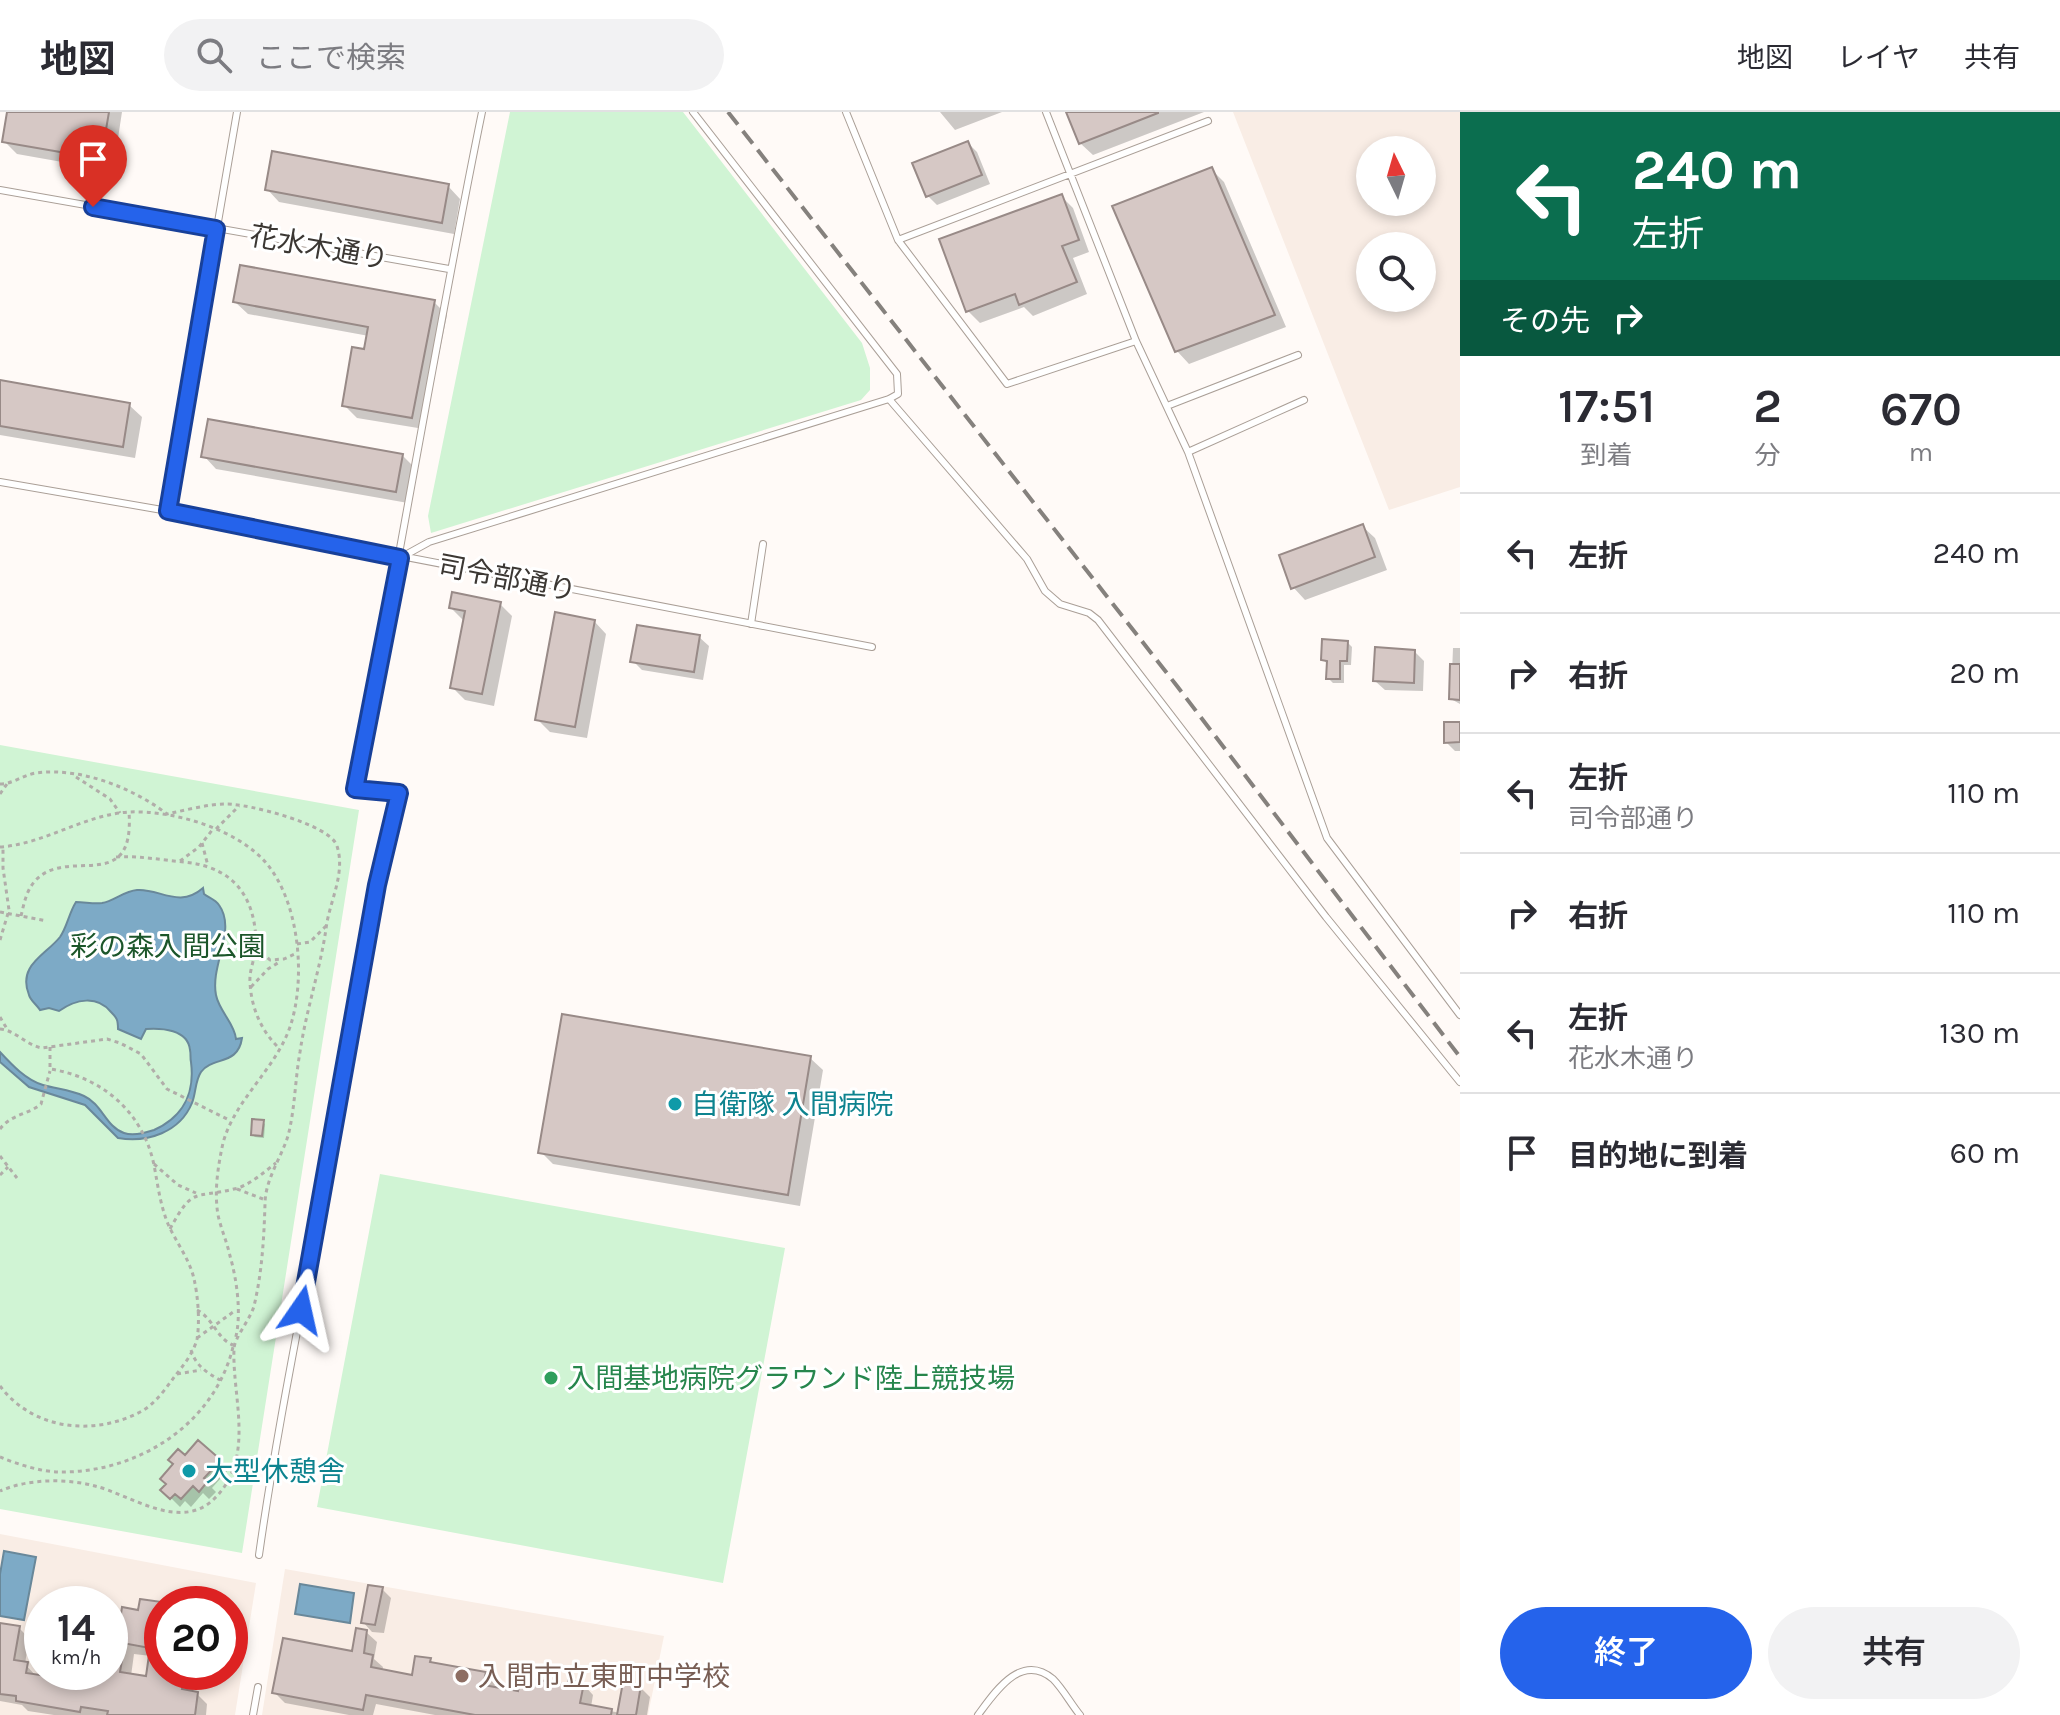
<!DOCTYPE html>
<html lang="ja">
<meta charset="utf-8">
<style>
:root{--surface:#fff;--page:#f2f2f3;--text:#2b2b33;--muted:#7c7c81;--line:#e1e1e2;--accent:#2563eb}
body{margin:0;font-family:Karla,"Noto Sans JP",sans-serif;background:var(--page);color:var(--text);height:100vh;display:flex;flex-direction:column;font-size:30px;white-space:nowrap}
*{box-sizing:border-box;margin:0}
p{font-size:26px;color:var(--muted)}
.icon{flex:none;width:44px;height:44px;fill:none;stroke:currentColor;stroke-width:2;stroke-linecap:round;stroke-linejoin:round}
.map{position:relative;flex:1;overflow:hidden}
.panel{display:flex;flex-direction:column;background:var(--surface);width:600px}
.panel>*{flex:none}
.hud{background:#0b6e4f;color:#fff;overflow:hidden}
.needle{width:52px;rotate:355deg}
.fabs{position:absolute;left:1356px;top:24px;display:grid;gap:16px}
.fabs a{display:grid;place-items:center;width:80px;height:80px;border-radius:50%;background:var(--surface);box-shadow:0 4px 12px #0003;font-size:40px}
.speed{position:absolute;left:24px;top:1474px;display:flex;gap:16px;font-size:40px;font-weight:700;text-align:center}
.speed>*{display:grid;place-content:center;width:104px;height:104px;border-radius:50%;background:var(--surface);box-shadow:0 4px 12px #0003;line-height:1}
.speed small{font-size:20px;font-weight:400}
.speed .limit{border:12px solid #d22;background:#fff;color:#111}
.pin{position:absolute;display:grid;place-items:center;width:68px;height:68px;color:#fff;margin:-82px -34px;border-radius:50% 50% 50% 0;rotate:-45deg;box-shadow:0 0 8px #0007}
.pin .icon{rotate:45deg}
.me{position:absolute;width:88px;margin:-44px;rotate:11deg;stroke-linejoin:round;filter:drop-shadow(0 0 6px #0008)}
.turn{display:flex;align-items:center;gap:28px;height:168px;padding:0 40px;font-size:36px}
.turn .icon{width:104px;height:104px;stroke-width:2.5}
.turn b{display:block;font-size:56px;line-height:68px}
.then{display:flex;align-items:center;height:76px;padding:0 40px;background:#0003;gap:16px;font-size:30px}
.eta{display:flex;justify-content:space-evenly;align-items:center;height:136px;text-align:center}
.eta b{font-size:48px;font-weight:600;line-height:56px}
.primary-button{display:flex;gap:16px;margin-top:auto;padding:16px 40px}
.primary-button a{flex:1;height:92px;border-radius:48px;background:var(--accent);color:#fff;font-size:32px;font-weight:600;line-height:92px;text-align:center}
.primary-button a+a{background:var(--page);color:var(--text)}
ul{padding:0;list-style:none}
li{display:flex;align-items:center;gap:24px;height:120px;padding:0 40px;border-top:2px solid var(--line)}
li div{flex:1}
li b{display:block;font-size:30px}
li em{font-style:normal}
header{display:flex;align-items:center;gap:48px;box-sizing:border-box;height:112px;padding:0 40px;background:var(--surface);border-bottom:2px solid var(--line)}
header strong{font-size:38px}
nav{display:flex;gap:44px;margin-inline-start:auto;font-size:28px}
.search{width:560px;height:72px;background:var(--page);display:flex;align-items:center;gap:20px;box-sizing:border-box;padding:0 28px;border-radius:44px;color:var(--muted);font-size:30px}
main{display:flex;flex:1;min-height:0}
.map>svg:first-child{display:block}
.built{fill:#f9ede5;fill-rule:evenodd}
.green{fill:#d0f4d4}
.water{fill:#7daac6;stroke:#69889a;stroke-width:2}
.shadow{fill:#0003;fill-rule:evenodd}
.building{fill:#d6c8c5;stroke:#988a87;stroke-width:2}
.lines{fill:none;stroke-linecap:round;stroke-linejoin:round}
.lane-casing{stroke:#aa9f97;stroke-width:8}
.path{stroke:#b1ada9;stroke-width:3;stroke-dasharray:4 4;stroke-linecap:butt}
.lane{stroke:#fff;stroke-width:6}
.rail{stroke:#85817d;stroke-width:4;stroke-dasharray:16 8;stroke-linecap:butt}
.route-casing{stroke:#184099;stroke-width:20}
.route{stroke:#2563eb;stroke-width:14}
.culture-dot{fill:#0f9aa8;stroke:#fff;stroke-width:3}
.leisure-dot{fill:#2e9e5b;stroke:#fff;stroke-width:3}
.education-dot{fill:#8d6e63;stroke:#fff;stroke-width:3}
.labels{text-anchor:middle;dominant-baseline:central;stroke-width:6;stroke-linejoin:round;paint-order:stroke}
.street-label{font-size:28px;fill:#3b3733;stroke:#fff}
.park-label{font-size:28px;fill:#1c562a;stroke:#fff}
.culture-label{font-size:28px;fill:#0d838f;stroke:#fff;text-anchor:start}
.leisure-label{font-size:28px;fill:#27864d;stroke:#fff;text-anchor:start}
.education-label{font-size:28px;fill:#785e54;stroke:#fff;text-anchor:start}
</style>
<header>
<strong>地図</strong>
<div class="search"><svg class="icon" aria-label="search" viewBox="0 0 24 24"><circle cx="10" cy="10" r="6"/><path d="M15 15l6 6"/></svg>ここで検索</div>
<nav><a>地図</a><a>レイヤ</a><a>共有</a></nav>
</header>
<main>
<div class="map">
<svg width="1460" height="1603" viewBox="0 0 1460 1603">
<rect width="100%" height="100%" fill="#fffaf7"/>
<path class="built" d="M1233,0H1460V375L1389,398ZM1370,38H1422V90H1370ZM1370,134H1422V186H1370Z
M0,1422L256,1471L235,1603H0ZM42,1492H110V1560H42ZM162,1492H230V1560H162Z
M285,1457L664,1524L648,1603H262Z"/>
<path class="green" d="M510,0H683L862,231L870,256V278L861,288L431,421L428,404Z
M0,633L359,698L242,1441L0,1397Z
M380,1062L785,1136L723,1471L317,1395Z"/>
<path class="water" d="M203,776L204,782C209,786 215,787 219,793C237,818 210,853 216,883C219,899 235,912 236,927L242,926C238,954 213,944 201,960C195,969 196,981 192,991C180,1020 148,1031 118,1026L85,993L29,975L0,950V940C12,953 26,968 43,973C57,977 71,978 84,984C102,992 106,1015 124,1021C133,1024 145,1021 154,1018C183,1005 195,981 191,950C190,946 191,942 190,938C188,917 161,916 146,917L141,927L118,917C118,908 117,906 111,900C97,883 76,887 59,899L49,896L40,898C37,893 30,888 29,883C17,853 46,843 60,825C67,815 69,801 76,790C85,790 93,792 102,791C114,789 124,779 137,778C159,776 179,797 203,776Z
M4,1439L36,1445L24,1508L0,1504V1462Z
M300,1472L354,1481L350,1511L295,1502Z"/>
<path class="shadow" d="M9,0H122L113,59L17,42L4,29Z
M940,0H1002L955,18Z
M1068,0H1204L1093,43L1080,31Z
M968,31L977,40L990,72L937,93L928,84Z
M1211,57L1224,70L1286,215L1189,252L1177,239Z
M448,74L460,87L454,122L279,90L267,77Z
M1061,84L1073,96L1089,140L1073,146L1087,182L1033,204L1024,195L980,211L968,199Z
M235,190H434L447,203L424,317L357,306L344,293L366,239L369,224L248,202Z
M0,270L129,293L142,305L135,346L0,323Z
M402,343L415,356L408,391L216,357L204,344Z
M1362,414L1375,426L1387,458L1305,488L1293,475Z
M500,492L512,504L494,594L465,588L452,575L463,508L451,496Z
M594,509L606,522L587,626L550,620L537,607Z
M699,525L709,534L703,568L642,558L633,549Z
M1348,531L1352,535L1351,553H1344V571H1333L1328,566L1329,553L1323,548Z
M1453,536H1460V592L1451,587Z
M1415,540L1424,549L1423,579L1385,578L1375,569Z
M1460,612V639H1455L1446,630Z
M810,946L823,958L800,1094L553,1052L541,1040Z
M263,1010L265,1012L264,1026L255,1025L253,1023Z
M185,1345L219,1349L228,1358L212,1376L216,1380L209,1387L203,1381L191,1395L185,1389L180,1395L163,1378Z
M382,1477L391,1486L384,1521L372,1520L363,1510Z
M60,1488L88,1492H59Z
M162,1492V1560H196L193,1581L197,1582L207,1592L206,1603H54L28,1599L22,1593L0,1589V1513L19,1516L29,1526L25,1552L36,1564L69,1569L105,1566L106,1560H110V1500L114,1504L113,1511L137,1514ZM134,1542L151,1544L148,1567L131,1564Z
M366,1520L377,1530L374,1547L383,1555L382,1559L413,1565L430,1548L434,1552L485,1562L495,1572L494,1577L520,1581L583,1572L593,1583L591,1595L620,1601L640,1575L650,1585L647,1603H435L376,1592L373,1603H349L285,1591L274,1580L354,1542Z"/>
<path class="building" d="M7,0H109L101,47L2,30Z
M1066,0H1158V1L1079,32Z
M968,29L982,63L926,85L912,51Z
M272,39L449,72L442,111L265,78Z
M1212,55L1275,203L1175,240L1112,94Z
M1062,82L1079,128L1062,134L1077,170L1019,193L1015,182L966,200L939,127Z
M240,153L435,188L412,306L342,294L352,235L364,237L368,215L233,190Z
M0,268L130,291L123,335L0,314Z
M208,307L403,342L396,380L201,345Z
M1363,412L1375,445L1291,477L1279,443Z
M452,480L501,490L482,582L450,576L465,499L449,496Z
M555,500L595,508L575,615L535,608Z
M637,513L700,523L694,560L630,550Z
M1322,527L1348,529L1347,549H1340V567H1326L1327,549L1321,548Z
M1375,535L1415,538L1414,571L1373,569Z
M1450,552H1460V588L1449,587Z
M1444,610H1460V630L1444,631Z
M562,902L811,944L788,1083L538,1041Z
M252,1007L264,1008L262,1024L251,1023Z
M198,1328L221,1348L204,1366L208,1369L199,1380L193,1374L181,1387L175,1382L170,1387L160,1378L166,1372L160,1367L173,1352L168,1348L178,1337L185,1343Z
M368,1473L383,1475L375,1513L361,1511Z
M140,1487L162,1490V1560H185L182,1577L198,1580L195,1603H107L108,1599L81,1595L80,1600L16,1589V1584L0,1582V1511L20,1514L14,1548L28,1550L26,1561L67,1567L69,1560L104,1564V1560H110V1546L122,1548L120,1560L146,1564L150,1536L117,1530L122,1495L138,1498Z
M356,1516L367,1518L364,1541L373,1543L371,1555L412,1563L415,1544L431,1546L430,1550L486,1560L483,1573L518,1579L521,1565L568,1573V1568L584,1571L580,1591L612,1597L611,1603H475L366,1583L363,1598L272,1581L283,1526L352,1539Z
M623,1570L641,1573L636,1603H617Z"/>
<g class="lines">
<g class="lane-casing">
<path id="lane" d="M846,0L898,128L1007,272L1136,229
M1046,0L1136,229L1188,340L1327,726L1460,903
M0,78L449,157
M898,128L1208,9
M889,287L1027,447L1045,479L1060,492L1089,501L1098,508L1326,805L1460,970
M1167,294L1298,243
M1188,340L1304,288
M0,370L168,399L872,535
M168,399L237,0
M400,446L429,430L889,287L898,282L897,262L693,0
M751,512L763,432
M259,1443C278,1309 306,1177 330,1044C352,923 370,801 399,681L355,677C399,452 436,225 482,0
M253,1603L258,1575
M978,1603C995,1580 1021,1540 1053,1567C1063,1577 1071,1592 1080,1603"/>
</g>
<path class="path" d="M76,665L110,687L120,701
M0,672C13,672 23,663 36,661C81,655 133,676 167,702C186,698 208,692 227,692C248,692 330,712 337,734C346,762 329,790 326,817C320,858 306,899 300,940C295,968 295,997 288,1024C281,1046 265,1068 265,1092C264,1126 262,1161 254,1194C250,1208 234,1226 234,1237C232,1286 256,1346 214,1387C180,1420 131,1383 95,1374C66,1366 27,1367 0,1379
M0,682L7,672
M216,717L239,694
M202,731L208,754
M0,735C45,732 83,703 129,700C173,698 238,717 267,752C300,792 306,868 290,915C275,958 235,987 223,1031C218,1054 214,1079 218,1103C221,1117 227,1130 230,1144C237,1168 242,1204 235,1228
M116,745C134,744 148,746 166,748C180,750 194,750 208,755C244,767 256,798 256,833C256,845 249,857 250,870C251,895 261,919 279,936
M180,749L199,735L213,717
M0,800L47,809
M21,804C24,792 26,779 35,769C67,733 135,785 129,700
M0,828L9,798L3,756V735
M297,832L310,830L326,814
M256,835L270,848L284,847L297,841
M251,875L268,857L281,849
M0,905L7,917
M0,917C15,918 26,933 42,936L107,927L120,931L141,942L167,977L229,1008
M0,1017C11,1002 28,1003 41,992L50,959
M0,1044L17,1066
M154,1052L178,1073L196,1081
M0,1063L8,1055
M237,1077L263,1087
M170,1117C193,1074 194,1087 234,1077C249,1074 264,1060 276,1051
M197,1198C213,1206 217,1227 233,1233
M197,1226L236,1198
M191,1238C196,1254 206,1260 220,1268
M177,1262L201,1258
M0,1274C33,1318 94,1325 142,1299C156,1291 166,1276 175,1264C183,1254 194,1240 197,1227C200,1210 198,1184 194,1167C190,1148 176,1130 168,1112C160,1092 158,1074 154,1053C143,1000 102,965 50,957V935
M0,1345C17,1352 41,1360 60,1360C137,1361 214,1313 233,1235"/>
<use href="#lane" class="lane"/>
<path class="rail" d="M728,0L1177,574L1460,945"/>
</g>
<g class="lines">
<g class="route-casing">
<path id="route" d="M93,95L216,117L168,399L400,446L355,677L399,681L377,773L301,1198"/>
</g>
<use href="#route" class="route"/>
</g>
<g class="culture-dot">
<circle cx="675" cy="992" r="8"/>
<circle cx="189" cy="1359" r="8"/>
</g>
<circle class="leisure-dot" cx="551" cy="1266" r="8"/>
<circle class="education-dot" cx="462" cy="1564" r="8"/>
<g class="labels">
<g class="street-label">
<text transform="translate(319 135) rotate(10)">花水木通り</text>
<text transform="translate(507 466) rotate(11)">司令部通り</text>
</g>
<g class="park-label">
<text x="168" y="834">彩の森入間公園</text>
</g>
<g class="culture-label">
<text x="691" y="992">自衛隊 入間病院</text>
<text x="205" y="1359">大型休憩舎</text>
</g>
<g class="leisure-label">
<text x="567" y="1266">入間基地病院グラウンド陸上競技場</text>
</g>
<g class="education-label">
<text x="478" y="1564">入間市立東町中学校</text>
</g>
</g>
</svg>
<div class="fabs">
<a><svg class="needle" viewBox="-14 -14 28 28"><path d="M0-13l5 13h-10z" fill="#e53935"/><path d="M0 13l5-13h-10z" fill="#7c7c81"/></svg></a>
<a><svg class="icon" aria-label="search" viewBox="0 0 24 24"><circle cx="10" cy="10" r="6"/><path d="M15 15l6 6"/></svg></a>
</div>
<div class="speed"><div>14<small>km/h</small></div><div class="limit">20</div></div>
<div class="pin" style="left:93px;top:95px;background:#d93025"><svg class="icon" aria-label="arrive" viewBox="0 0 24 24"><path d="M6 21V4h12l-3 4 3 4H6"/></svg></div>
<svg class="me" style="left:301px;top:1198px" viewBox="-20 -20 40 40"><path d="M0-17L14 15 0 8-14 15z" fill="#2563eb" stroke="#fff" stroke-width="4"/></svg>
</div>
<section class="panel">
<div class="hud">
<div class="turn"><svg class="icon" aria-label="left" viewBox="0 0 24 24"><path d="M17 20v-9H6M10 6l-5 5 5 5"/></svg><div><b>240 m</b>左折</div></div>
<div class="then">その先<svg class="icon" aria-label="right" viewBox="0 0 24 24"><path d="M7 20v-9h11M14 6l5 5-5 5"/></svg></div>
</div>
<div class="eta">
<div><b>17:51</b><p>到着</p></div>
<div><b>2</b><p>分</p></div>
<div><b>670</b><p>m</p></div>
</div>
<ul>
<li><svg class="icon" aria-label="left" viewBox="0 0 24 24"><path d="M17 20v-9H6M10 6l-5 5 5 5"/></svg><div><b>左折</b></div><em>240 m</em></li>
<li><svg class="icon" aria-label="right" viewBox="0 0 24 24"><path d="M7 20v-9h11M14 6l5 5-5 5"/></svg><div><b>右折</b></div><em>20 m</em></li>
<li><svg class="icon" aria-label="left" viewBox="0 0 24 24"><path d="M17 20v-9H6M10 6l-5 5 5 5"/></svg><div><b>左折</b><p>司令部通り</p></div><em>110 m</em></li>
<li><svg class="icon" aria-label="right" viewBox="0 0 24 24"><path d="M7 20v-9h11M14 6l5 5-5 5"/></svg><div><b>右折</b></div><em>110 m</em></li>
<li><svg class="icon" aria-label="left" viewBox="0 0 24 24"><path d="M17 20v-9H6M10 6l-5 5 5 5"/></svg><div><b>左折</b><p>花水木通り</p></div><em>130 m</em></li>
<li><svg class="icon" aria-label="arrive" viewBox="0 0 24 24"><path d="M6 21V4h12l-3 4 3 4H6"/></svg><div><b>目的地に到着</b></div><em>60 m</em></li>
</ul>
<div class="primary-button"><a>終了</a><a>共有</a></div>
</section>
</main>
